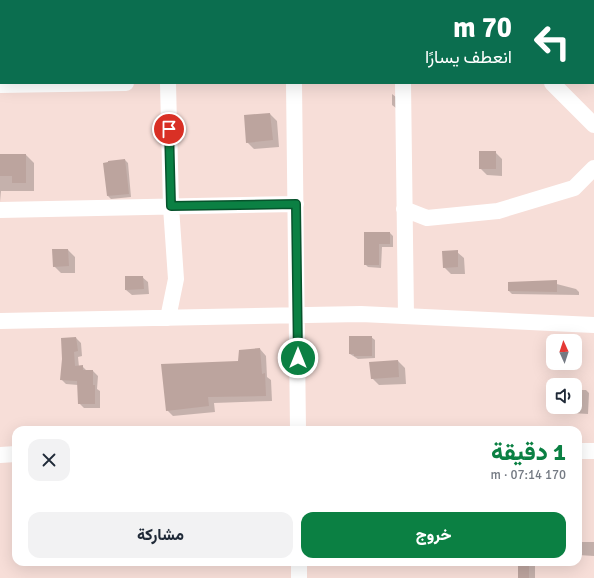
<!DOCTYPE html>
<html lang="ar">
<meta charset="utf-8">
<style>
:root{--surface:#fff;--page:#f2f2f3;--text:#1f2937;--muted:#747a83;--accent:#0b8043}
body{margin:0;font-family:Signika,Vazirmatn,sans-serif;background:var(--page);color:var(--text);direction:rtl;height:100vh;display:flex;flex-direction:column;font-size:15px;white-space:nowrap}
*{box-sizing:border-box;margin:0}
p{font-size:13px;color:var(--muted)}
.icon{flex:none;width:22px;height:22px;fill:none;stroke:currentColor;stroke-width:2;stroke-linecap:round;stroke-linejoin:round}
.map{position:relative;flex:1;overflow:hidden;direction:ltr}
.drawer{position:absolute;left:12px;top:426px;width:570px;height:140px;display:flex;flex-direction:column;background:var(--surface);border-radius:12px;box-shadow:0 4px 16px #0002;direction:rtl}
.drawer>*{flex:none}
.banner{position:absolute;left:0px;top:0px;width:594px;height:84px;box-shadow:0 4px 16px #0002;direction:rtl;background:#0b6e4f;color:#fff;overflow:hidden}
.needle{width:26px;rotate:357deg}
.controls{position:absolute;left:546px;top:334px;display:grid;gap:8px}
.controls a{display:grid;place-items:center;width:36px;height:36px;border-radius:8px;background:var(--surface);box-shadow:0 4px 16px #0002;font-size:20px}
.pin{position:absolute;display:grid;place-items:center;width:34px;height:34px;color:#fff;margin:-17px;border:2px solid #fff;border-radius:50%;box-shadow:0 1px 4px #0007}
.me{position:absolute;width:44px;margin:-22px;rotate:0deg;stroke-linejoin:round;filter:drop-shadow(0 0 3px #0008)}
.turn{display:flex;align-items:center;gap:14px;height:84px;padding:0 16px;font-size:18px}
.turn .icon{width:52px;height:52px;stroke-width:2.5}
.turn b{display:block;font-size:28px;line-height:34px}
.round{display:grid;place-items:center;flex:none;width:42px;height:42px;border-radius:12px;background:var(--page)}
.headline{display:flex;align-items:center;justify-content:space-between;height:68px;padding:0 16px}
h1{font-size:24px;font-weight:800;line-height:30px;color:var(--accent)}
.primary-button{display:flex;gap:8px;margin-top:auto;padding:8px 16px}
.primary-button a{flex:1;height:46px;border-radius:12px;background:var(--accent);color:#fff;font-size:16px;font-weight:800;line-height:46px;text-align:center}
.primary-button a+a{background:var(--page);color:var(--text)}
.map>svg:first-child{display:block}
.shadow{fill:#0003}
.building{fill:#bca49e}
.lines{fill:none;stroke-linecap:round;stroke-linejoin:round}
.minor{stroke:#fff;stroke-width:16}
.route-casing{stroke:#07532c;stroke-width:10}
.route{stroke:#0b8043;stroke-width:7}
</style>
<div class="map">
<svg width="594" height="578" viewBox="0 0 594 578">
<rect width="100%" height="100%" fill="#f7ded8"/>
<path class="shadow" d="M392,94L396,97V108L392,105Z
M270,114L277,121L279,147L254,149L247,142Z
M495,152L502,159V176L487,175L480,168Z
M0,155H26L34,163V191H1L0,202Z
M125,160L128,163L131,197L111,199L108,196Z
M365,233H390L393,236V247H382L381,268L368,267L365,264Z
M68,250L75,257V273H61L54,266Z
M457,252L464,258L465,274H451L444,267Z
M142,277L148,282L149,294L132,295L126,290Z
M549,282L576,289L579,292V295L512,294L509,291V283Z
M371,337L375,340V358L358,359L350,354Z
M76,338L81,343L82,356L78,357L79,367L82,366L87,371H93L98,376L97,389L100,391V408H84L79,403L78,385L66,384L61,379Z
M260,349L266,356L267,377L271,380L272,401L214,403L215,412L173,416L167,410Z
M398,361L405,368L406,384L379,385L372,378Z
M575,390H586L589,393L588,414L571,413L568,410V407H575Z
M578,542H594V556L578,555Z
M519,562H535V578H519Z"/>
<path class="building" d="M270,113L273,140L246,143L244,115Z
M479,151H496V169H479Z
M0,154H26V183H12V176H0Z
M125,159L129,194L107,196L103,163L108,162V161Z
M364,232H390V244H379V265H364Z
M52,249H68L69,266L53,267Z
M458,250V267L443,268L442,251Z
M125,276H143L144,289L125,290Z
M557,280V292L508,291V282Z
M349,336H372V356H354V354H349Z
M76,337L78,351L74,352L75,366L83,365V370H93V385H95V404H78L77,381L60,380L62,359L61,338Z
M260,348L262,374L265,373L266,396L208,397L209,406L166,411L161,364L238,361L239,350Z
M398,360L399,377L371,379L369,362Z
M518,562H529V578H518Z"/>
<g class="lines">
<path class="minor" d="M293,0V1
M468,0L469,1
M493,1L494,0
M168,83L171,207L176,279L168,318
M294,83L298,430
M403,83L406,316
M552,83L594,125
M0,85L126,83
M404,209L427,218L498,211L574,188L594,168
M0,210L296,204
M0,321L361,314L594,325
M578,451H594
M0,455L16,454
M299,562V578"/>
</g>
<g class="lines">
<g class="route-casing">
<path id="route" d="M169,129L171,206L296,204L298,358"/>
</g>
<use href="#route" class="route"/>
</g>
</svg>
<div class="controls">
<a><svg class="needle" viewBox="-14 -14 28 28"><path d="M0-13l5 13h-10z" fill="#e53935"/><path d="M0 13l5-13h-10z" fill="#747a83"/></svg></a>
<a><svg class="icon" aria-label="sound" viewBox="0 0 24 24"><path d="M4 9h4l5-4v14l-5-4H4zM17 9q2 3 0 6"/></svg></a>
</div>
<div class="pin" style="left:169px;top:129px;background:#d93025"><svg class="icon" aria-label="arrive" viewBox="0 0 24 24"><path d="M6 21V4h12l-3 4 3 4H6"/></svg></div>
<svg class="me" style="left:298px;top:358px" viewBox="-20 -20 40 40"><circle r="17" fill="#0b8043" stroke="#fff" stroke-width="3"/><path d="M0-11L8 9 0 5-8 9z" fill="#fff"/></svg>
<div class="banner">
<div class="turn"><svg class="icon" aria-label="left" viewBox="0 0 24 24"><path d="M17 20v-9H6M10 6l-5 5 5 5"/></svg><div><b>70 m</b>انعطف يسارًا</div></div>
</div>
<section class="drawer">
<div class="headline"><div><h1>1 دقيقة</h1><p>170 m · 07:14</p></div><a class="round"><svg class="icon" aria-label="close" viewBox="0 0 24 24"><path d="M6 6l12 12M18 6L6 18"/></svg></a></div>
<div class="primary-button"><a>خروج</a><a>مشاركة</a></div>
</section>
</div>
